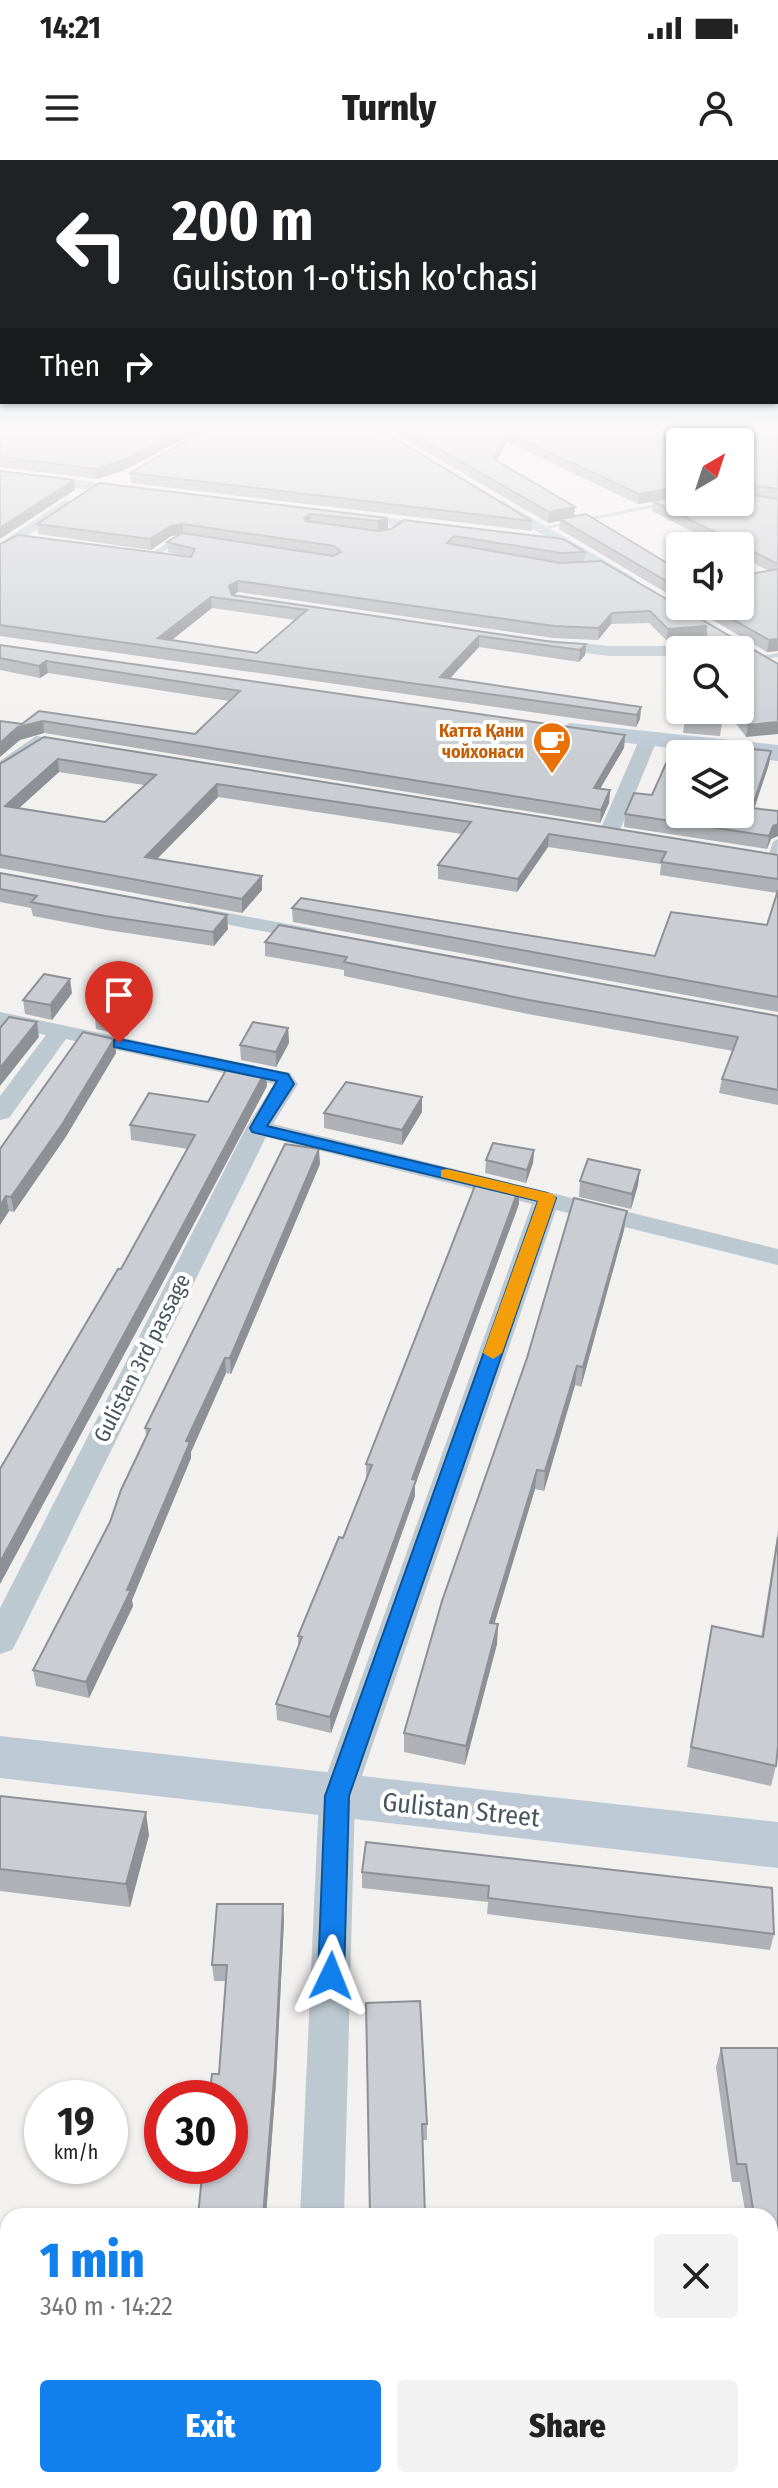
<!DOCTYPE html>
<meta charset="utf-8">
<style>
:root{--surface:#fff;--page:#f2f2f2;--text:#222;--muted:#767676;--accent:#1180ec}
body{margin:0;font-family:"Fira Sans Condensed",sans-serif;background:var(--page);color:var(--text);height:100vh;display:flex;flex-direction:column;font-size:30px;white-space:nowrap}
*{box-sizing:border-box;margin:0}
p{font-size:26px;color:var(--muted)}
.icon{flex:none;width:44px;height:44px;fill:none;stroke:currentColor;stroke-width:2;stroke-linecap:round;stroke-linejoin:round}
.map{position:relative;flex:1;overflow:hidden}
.panel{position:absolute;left:0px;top:2048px;width:778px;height:280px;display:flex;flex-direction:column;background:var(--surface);border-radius:24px 24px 0 0;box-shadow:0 2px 6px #0004}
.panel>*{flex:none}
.top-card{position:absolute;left:0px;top:0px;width:778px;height:244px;box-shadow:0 2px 6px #0004;background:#202124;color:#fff;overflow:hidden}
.needle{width:52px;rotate:39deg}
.buttons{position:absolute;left:666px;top:268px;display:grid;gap:16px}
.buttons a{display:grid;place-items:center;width:88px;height:88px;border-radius:8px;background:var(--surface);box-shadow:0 2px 6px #0004;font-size:40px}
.speed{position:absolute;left:24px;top:1920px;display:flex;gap:16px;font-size:40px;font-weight:700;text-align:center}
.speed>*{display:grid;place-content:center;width:104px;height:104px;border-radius:50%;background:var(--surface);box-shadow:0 2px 6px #0004;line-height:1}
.speed small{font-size:20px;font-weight:400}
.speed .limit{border:12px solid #d22;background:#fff;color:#111}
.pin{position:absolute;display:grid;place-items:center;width:68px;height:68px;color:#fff;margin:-82px -34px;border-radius:50% 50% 50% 0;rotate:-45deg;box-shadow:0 0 8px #0007}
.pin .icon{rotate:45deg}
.me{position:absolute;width:88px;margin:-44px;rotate:2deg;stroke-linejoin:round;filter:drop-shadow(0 0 6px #0008)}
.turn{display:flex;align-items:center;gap:28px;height:168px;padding:0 40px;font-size:36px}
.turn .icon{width:104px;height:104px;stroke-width:2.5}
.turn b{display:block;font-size:56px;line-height:68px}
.then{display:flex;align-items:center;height:76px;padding:0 40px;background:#0003;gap:16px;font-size:30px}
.round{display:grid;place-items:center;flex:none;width:84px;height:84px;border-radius:8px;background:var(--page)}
.overview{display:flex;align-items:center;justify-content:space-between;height:136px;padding:0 40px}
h1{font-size:48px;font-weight:800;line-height:60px;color:var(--accent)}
.cta{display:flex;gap:16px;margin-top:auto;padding:16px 40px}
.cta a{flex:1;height:92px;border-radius:8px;background:var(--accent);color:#fff;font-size:32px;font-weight:800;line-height:92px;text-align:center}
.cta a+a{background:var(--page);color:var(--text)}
.status{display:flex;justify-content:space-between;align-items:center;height:56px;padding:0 40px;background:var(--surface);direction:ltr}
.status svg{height:22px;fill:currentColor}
header{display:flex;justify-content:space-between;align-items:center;height:104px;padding:0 40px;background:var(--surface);font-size:36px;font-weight:800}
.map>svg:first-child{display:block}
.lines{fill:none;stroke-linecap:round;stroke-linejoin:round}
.lane{fill:#bdc9d0;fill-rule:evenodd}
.street{fill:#bdc9d0;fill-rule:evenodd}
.secondary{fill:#bdcad5;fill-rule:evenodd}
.wall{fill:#aeb1b5;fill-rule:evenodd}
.shaded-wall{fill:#8d9094}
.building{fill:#caced3;stroke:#8d9094;stroke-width:2;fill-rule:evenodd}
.route{fill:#1180ec;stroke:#0b5399;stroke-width:2}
.slow{fill:#f59e0b}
.labels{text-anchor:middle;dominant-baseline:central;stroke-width:8;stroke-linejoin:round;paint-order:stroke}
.far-food-label{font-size:18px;font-weight:bold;fill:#c56008;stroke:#fff;text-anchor:end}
.street-label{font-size:22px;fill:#47555f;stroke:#fff}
.near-street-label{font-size:26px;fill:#47555f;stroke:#fff}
</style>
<div class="status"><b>14:21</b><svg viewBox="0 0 49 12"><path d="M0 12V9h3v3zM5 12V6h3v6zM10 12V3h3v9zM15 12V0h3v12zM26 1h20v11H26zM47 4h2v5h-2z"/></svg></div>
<header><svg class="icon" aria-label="menu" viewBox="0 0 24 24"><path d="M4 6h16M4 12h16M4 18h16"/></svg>Turnly<svg class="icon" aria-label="person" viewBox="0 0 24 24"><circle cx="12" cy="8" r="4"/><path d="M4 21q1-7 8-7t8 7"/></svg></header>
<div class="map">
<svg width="778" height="2328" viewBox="0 0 778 2328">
<rect width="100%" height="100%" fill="#f3f0f0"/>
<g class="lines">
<path class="lane" d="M680,339L682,342L541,370L538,368Z
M184,377L186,380L177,382L153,399L146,397L173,379Z
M778,493V497L761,499L757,497Z
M778,679L777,699L769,701L767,699L773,682Z"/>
<path class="street" d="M0,310L130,327L137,331L130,335L0,318Z
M65,340L77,343L0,393V383Z
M501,340L635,418L637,421L625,424L496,347V341Z
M350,353L436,364L443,368L436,372L345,360V354Z
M548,480L610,486H680L687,490H680V496H610L542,488V482Z
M648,575L657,580L618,675L615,679H601L598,675L639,580Z
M36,576L73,581L82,586L73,591L40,587L0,615V601Z
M190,746L314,769L325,775L314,781L183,756L180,752L183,748Z
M0,852L290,913L298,924L273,964L778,1089V1105L556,1050L355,1636L344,2056H300L319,1636L532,1044L266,977L17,1481L12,1490L0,1494V1448L246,968L274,924L66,879L9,958L0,960V936L46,875L0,866Z
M289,2320H337V2328H289Z"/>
<path class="secondary" d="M570,563L778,585V601L561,575L558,570Z
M0,1576L778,1662V1708L0,1618Z"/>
</g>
<path class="wall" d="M0,268L125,310L97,319L0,307Z
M386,268H778V491L767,492L689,446H740L769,411L740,396V386H721L652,351L653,342L638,344L507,282L497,301L574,356L680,411V441L559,369L560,361L548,363ZM680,282L740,342H680Z
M130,313L532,361V371L131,323Z
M99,323L388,358V369L382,370L391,369L585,392L584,402L778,504L746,577L726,550H740V490H705L704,477L667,481L649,463L611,464L598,480L553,478L238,432L233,435L553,482L586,484L585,495L579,502L479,487L450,518L641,547L640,559L636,567L0,476V384L183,396L168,392L167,382L180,375L171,376L151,390L38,374L37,364ZM212,448L295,460L257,493L171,480Z
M0,485L625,575L624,588L600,628L610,630L609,643L600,663L44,573L20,580L22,564L39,551L195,574L229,541L48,513L40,518L0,510Z
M685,560L722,563L720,576L683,573Z
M44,577L778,695V852L293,762L292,748L655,796L767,765L777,733L660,715L661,704L548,687L517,732L438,719V705L462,674L218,637L157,699L262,730L242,753L0,708V604ZM59,612L144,625L105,662L19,648Z
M771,591L769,604L754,648L778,651V676L771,679L767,689L624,667L625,654L652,635Z
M0,713L228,769L214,786L107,770L33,756L31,748L0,742Z
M265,782L778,856V945L719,933L722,919L733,891L528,854L344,816V810L265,796Z
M72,833L52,860L25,854L23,840Z
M144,850L127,876L96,869L95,857Z
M288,868L289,883L276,907L241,900L240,885Z
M114,879L116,893L65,978L14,1052L9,1051L0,1065V989Z
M267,926L161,1126L0,1424V1309L121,1109L188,989L131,980L130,965Z
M422,937V952L402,985L324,968V953Z
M534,990L533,1003L526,1023L485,1013L486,1000Z
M320,1004L231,1214L226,1213L191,1292V1298L132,1440L133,1446L89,1538L36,1526L33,1510L110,1362L146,1276L145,1268Z
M580,1021L638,1025L631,1049L579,1037Z
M519,1044L415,1325V1336L331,1573L277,1560L276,1544L298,1487V1476L343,1378L366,1318V1304Z
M627,1051L624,1070L581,1227L575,1225L544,1331L535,1329L494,1463L498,1464L497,1484L465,1605L404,1592V1573Z
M778,1370V1586L776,1606L771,1626L687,1607L712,1466L761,1477Z
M0,1636L149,1675L130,1747L0,1731Z
M366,1682L774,1774L770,1790L487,1754L488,1742L362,1728V1712Z
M284,1760L276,1922L266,2056H198L219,1914L226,1821H214L212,1805Z
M366,1843L427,1964V1980H423Z
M721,1888H778V2204L770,2153V2056H746L740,2022H732L716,1907Z"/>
<path class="shaded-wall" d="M187,268H205L125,310L97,319L96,309Z
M508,273L507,282L493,308L494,299Z
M74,320L75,330L0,379V368Z
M680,326V336L638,344L639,334Z
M575,347L574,358L560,359V361L548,363L549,352Z
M310,354V364L304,368V358Z
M388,358V369L378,372V361Z
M183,364V374L171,376L151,390L150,379L171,366Z
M238,421V432L230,437L229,426Z
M211,437L212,448L162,488L158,478Z
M612,453L611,464L598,480L599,468Z
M706,466L704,477L667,481L668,469Z
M479,476V487L442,527L440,517Z
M778,479V491L767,492L769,480Z
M586,484L585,495L579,502L580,490Z
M46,501L48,513L40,518L39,506Z
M641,547L640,559L636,567L637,555Z
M43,561L44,573L20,580L0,597V583L18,567Z
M778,562V574L746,577L748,565Z
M625,575L624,588L593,641L594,628Z
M771,591L769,604L750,661L752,648Z
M58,599L59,612L7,659L5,646Z
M217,624L218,637L146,710L145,697Z
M610,630L609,643L600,663L601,650Z
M778,664V676L771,679L767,689L769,676L773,666Z
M549,674L548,687L517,732L518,719Z
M262,716V730L242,753V739Z
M227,755L228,769L214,786L213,772Z
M70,819L72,833L52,860L50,845Z
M143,838L144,850L127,876L126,864Z
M37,862L39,877L0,926V908Z
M288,868L289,883L276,907V892Z
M114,879L116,893L65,978L14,1052L11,1037Z
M266,910L267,926L161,1126L0,1424V1402Z
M422,937V952L402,985V970Z
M319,989L320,1004L231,1214L230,1198Z
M534,990L533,1003L526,1023L527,1010Z
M640,1010L638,1025L631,1049L632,1034Z
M519,1028V1044L415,1325V1336L331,1573L330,1557L412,1319Z
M6,1036L9,1051L0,1065V1046Z
M627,1051L624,1070L581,1227L583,1207Z
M225,1198L226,1213L191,1292V1298L132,1440L133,1446L89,1538L86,1522L127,1430L186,1281Z
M577,1206L575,1225L544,1331L545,1311Z
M537,1310L535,1329L489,1482L490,1463Z
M498,1464L497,1484L465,1605L466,1586Z
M146,1652L149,1675L130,1747L126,1724Z
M283,1744L284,1760L276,1922L266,2056H263Z"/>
<path class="building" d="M0,268H187L124,300L96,309L0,297Z
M213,268H378L532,361L130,313L196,275Z
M402,268H778V329L742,324L740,329V282H680V326L639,334L508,273L494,299L575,347L549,352Z
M0,311L74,320L0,368Z
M99,323L388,358L378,361L310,354L304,358L306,361L378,371L391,369L404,360L563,379L585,392L561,393L454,376L447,383L560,403L601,401L778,504V562L748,565L737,550H740V490H706V466L668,469L650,451L612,453L599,468L554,466L238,421L229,426L232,435L553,482L586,484L580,490L479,476L440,517L641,547L637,555L0,465V384L18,375L191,397L195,389L167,382L182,373L333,396L341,392L334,386L183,364L171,366L150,379L37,364ZM211,437L307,450L257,493L158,478Z
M740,333L778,339V404L653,341L680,335V342H740Z
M586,354L680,411V429L560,359Z
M778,409V479L769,480L709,446H740V416Z
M0,485L625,575L594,628L610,630L601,650L43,561L18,567L0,583V561L22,564L39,551L195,574L240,531L46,501L39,506L0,498Z
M689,550L721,552L722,563L685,560Z
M44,577L778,695V719L661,702L666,692L549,674L518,719L438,705L471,662L217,624L145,697L262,716L242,739L0,695V604ZM58,599L156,615L105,662L5,646Z
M676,581L771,591L752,648L778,651V664L773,666L769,676L625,654L634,633L652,635ZM680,594H740V654H680Z
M0,713L227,755L213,772L105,756L31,742L37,736L0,729Z
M778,730V837L292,748L301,738L655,796L671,752L767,765Z
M279,765L778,856V930L722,919L738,877L529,840L344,802L347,797L265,782Z
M44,814L70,819L50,845L23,840Z
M112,832L143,838L126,864L95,857Z
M9,857L37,862L0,908V868Z
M253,862L288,868L276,892L240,885Z
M83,872L114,879L63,963L11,1037L6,1036L0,1046V989Z
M230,903L266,910L159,1110L0,1402V1309L118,1109H121L195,975L130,965L149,933L208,942Z
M346,922L422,937L402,970L324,953Z
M493,983L534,990L527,1010L486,1000Z
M285,984L319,989L230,1198H225L186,1281L190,1282L127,1430H131L86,1522L33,1510L110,1362L121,1330L150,1269L145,1268Z
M588,999L640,1010L632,1034L580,1021Z
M478,1018L519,1028L412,1319L416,1320L330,1557L276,1544L302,1477L298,1476L339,1377L343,1378L372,1305L366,1304Z
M574,1038L627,1051L583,1207L577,1206L545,1311L537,1310L490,1463L498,1464L466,1586L404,1573L442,1441L527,1198Z
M778,1377V1586L776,1606L691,1587L712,1466L763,1477Z
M0,1636L146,1652L126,1724L0,1709Z
M366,1682L772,1728L774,1774L488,1738L489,1726L362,1712Z
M217,1744H283L275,1907L263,2056H198L203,2006H230V1938H209L212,1914H219L227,1805H212Z
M420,1841L427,1964H422L425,2056H370L366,1843Z
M721,1888H778V2148L770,2098V2056H754L746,2004H737Z
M176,2320H248L247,2328H175Z
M369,2320H437V2328H369Z"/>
<linearGradient id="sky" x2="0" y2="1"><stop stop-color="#82c6eb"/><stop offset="0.45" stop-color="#faf8f8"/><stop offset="1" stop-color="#faf8f8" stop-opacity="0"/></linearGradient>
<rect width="778" height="594" fill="url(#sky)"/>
<path class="route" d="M119,879L288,914L294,924L267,966L547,1033L556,1038L349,1636L344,1816L340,1824L331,1828L322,1824L318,1816L325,1636L538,1041L252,972L250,968L277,921L114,887V880Z"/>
<path class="slow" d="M447,1009L553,1034L556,1038L502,1193L493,1199L483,1193L538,1041L441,1017V1010Z"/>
<defs>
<g id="cafe-pin" transform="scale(2)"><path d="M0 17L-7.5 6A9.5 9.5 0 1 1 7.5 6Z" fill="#e8710a" stroke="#fff"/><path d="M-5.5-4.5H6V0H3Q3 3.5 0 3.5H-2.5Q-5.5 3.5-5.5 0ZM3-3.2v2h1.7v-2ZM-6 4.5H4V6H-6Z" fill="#fff"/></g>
</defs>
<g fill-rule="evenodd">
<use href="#cafe-pin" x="552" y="581"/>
</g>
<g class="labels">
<g class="far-food-label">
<text x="524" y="571">Катта Қани<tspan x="524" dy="21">чойхонаси</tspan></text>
</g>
<g class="street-label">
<text transform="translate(142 1198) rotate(-63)">Gulistan 3rd passage</text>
</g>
<g class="near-street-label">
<text transform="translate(461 1650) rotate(6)">Gulistan Street</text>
</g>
</g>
</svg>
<div class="buttons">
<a><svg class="needle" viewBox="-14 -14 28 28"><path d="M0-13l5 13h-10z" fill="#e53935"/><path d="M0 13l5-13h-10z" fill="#767676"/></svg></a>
<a><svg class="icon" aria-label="sound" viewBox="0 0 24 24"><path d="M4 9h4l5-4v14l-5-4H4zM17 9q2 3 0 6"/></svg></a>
<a><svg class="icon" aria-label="search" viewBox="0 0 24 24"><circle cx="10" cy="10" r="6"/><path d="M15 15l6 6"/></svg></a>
<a><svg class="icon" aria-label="layers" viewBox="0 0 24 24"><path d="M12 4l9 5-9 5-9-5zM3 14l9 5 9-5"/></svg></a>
</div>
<div class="speed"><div>19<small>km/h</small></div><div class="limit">30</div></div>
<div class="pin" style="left:119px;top:883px;background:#d93025"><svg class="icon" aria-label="arrive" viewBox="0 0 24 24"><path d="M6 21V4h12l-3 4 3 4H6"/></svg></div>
<svg class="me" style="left:331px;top:1816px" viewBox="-20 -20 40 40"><path d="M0-17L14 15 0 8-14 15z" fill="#1180ec" stroke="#fff" stroke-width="4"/></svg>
<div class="top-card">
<div class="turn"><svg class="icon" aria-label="left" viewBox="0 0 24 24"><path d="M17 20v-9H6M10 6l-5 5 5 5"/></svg><div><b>200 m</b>Guliston 1-o'tish ko'chasi</div></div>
<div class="then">Then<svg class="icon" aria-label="right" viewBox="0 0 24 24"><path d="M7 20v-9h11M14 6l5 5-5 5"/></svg></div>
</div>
<section class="panel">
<div class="overview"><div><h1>1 min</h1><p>340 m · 14:22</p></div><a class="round"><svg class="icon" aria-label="close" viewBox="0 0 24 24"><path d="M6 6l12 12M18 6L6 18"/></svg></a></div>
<div class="cta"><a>Exit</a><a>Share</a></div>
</section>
</div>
